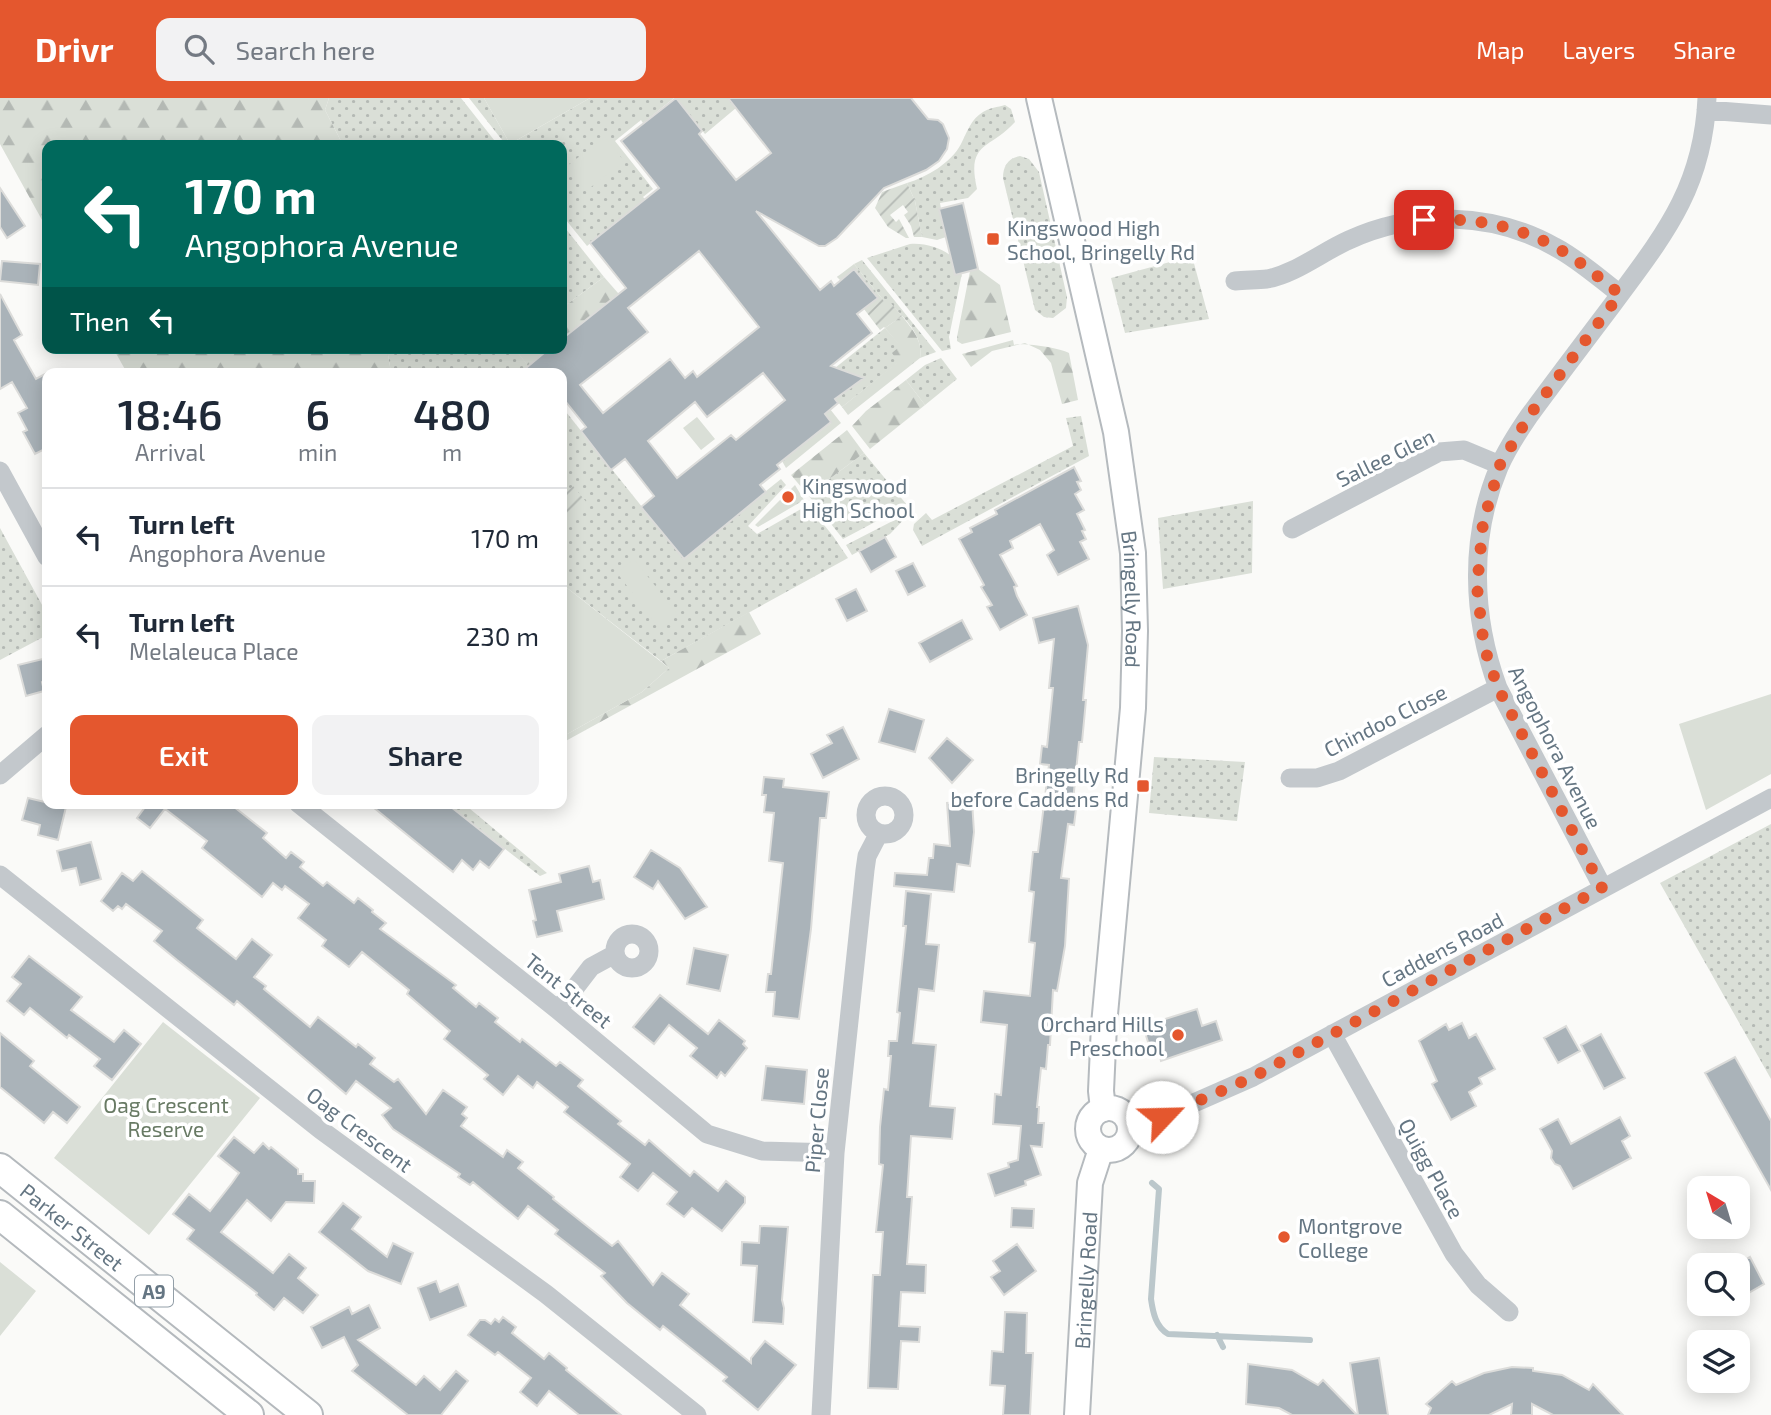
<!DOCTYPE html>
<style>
:root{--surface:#fff;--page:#f2f2f3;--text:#1f2937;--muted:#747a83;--line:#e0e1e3;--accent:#e4572e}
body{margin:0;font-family:"Exo 2",sans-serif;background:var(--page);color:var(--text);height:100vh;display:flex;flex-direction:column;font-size:26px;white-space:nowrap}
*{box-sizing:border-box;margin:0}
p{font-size:23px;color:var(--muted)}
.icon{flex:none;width:38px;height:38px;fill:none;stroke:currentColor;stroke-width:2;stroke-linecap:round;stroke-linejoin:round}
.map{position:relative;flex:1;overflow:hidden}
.side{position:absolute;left:42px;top:270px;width:525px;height:441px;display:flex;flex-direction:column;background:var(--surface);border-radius:14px;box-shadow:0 4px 18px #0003}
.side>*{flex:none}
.guide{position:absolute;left:42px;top:42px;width:525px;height:214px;border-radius:14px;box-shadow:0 4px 18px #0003;background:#00695c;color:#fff;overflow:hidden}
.needle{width:46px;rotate:322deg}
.tools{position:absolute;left:1687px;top:1078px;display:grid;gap:14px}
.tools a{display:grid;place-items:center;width:63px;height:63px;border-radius:14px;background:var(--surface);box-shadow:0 4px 18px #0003;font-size:35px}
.pin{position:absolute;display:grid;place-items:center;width:60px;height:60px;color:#fff;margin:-30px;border-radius:14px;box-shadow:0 4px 10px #0006}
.me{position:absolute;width:77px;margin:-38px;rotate:66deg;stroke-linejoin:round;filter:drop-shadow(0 0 5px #0008)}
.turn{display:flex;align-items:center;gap:24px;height:147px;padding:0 28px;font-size:32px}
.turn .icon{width:91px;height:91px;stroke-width:2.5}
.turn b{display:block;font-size:49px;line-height:60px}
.then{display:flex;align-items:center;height:66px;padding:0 28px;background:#0003;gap:14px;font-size:26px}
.eta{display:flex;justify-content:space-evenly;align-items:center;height:119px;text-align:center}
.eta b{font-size:42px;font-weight:600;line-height:49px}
.cta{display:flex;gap:14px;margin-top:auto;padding:14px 28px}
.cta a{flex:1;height:80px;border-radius:14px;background:var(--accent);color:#fff;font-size:28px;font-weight:600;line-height:80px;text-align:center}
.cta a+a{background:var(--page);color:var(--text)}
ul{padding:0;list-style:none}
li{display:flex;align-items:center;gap:21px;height:98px;padding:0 28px;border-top:2px solid var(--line)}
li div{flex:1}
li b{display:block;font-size:26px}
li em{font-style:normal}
header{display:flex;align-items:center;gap:42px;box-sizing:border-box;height:98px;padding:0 35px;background:var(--accent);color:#fff}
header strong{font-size:33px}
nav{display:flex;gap:38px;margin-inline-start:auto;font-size:24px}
.search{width:490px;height:63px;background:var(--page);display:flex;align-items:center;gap:18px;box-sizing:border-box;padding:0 24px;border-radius:14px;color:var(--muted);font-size:26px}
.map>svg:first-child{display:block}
.grass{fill:url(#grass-dots)}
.forest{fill:url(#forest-firs)}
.park{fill:#dadfd7}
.garden{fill:url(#garden-furrows)}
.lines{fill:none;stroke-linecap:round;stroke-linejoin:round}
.stream{stroke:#bbc7cb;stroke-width:6}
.building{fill:#aab3b9;stroke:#dcdcda;stroke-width:2;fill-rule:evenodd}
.major-casing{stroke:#b5babe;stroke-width:28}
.highway-casing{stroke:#b4b9bd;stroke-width:32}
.minor{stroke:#c3c8cc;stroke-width:19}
.major{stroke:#fff;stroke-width:24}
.highway{stroke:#fff;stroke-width:28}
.route{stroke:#e4572e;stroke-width:12;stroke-dasharray:0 21.6}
.poi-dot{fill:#e4572e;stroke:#fff;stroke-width:2.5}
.labels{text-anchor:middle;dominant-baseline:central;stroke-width:7;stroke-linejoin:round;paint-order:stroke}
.shield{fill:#fff;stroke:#939fa8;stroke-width:2}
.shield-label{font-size:19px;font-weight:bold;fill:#657683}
.poi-label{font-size:21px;fill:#657683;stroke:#fff;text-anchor:start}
.street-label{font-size:21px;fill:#657683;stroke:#fff}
.park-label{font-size:21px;fill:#687a64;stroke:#fff}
</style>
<header>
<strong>Drivr</strong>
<div class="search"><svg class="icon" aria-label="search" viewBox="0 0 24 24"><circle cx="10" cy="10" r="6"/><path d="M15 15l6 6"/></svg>Search here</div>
<nav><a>Map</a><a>Layers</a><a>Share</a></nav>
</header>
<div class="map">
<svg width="1771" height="1317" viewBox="0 0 1771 1317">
<defs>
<pattern id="grass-dots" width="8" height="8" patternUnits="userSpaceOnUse" patternTransform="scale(1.75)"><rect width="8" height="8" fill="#dadfd7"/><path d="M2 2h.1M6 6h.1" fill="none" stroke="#b4b9b4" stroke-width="1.8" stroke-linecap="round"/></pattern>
<pattern id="forest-firs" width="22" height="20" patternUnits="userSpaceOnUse" patternTransform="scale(1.75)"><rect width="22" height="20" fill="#dadfd7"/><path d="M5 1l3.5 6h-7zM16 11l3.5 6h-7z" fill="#b4b9b4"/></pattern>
<pattern id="garden-furrows" width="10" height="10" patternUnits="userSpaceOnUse" patternTransform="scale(1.75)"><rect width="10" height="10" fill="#dadfd7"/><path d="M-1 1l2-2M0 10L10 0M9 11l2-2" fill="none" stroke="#b4b9b4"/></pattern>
</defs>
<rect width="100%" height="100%" fill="#fafaf8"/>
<path class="grass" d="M329,0H461L498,47H343L325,12Z
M469,0H484L510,46L590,0H674L643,25L641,22L615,43L653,91L643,99L645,101L587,148L562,117V47H506Z
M676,0H728L736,10L705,36Z
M1005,7L1011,11L1015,24C990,52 966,43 977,91L968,100L940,105L946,139L937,142L922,139L915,103L907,85C927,79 951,65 961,46C967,34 971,21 983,14C989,10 998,9 1005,7Z
M1020,58L1029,61L1039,74L1067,199L1066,210L1053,220L1044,219L1035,212L1003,80C1003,68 1008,60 1020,58Z
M562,126L604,179L562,210Z
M910,146C925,145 938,149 950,157L955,177L962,175L949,239L951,251L942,253L867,160Z
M1192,158L1209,221L1125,235L1111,180Z
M862,162L936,254L920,260C924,237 903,219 889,204L884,203L854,166Z
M885,230L901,248L899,264L842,309L820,282Z
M387,250H514L534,275H391Z
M941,260L957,281L925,307L906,282L925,267Z
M562,309L683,460L781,381L786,387L748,428L757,436L808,407L833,438L848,460L661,563L562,486Z
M1081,318L1089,358L922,448L913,432L914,426L926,415L932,422L1073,348L1066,320Z
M864,355L907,407L843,441L808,397Z
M1253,403L1252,475L1163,491L1158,420Z
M912,413L890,436L852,457L846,447Z
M0,430L47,516V537L0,562Z
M1154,659L1245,664L1237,723L1149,715Z
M446,705H463L547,775L540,778Z
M1771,726V981L1660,785Z"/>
<path class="forest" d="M0,0H329L325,12L343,47H47V131L0,46Z
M978,171L1000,187L1011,234L962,246L957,243V239L970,173Z
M604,179L625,203L611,202L562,241V210Z
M902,218C912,231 923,242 920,260L848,317L842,309L898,264L892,255L900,248L885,230Z
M1013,242L1014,247C1022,244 1061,250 1069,255L1078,302L1062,306L1051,265L1040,252L1025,245L992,253L971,269L962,256Z
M113,250H387L391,275H127Z
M514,250H550L528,268Z
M906,282L925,307L870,351L852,328L866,313Z
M830,311L841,325L786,370L782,363L831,325L824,316Z
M847,332L864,355L808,397L791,377Z
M795,387L804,402L758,429L755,427Z
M749,514L761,536L562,645V639L642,594L669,570L661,563Z"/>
<path class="park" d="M484,0H590L510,46Z
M605,39L624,63L586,93L567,68Z
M697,319L715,341L701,352L683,330Z
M634,461L678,517L660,531L617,475Z
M562,486L669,570L642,594L562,639Z
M1771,596V676L1706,712L1679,626Z
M163,924L260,1000L149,1137L54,1060Z
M0,1164L36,1193L0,1238Z"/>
<path class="garden" d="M907,85L915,103L922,139H914L911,128L904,117L908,114L903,107L890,117L896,124L899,121L909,140H906L888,129L875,110L882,94Z
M854,166L884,203H889L902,218L885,230L884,229L880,232L864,211L877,200L841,183L837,179Z
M573,388L588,406L570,421L562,412V398Z"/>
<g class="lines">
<path class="stream" d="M1152,1085L1159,1091L1151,1201C1153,1215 1156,1229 1168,1236L1310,1242
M1217,1237L1223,1249"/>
</g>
<path class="building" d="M676,0L702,33L699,36L736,82L771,55L728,0H911L928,21L938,22L943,26L949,40L947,51L939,63L926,72L884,90L837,140L825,148H819L756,113L820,192L831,183L834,188L854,171L878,200L857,216L872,235L831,268L864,280L835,301L838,305L825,316L831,324L777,367L780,371L760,387L766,394L684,461L641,409L654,398L625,361L611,372L581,333L586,329L562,299V275H520L550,250H562V241L626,190L590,145L659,90L621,43ZM699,153L759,229L697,279L693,273L685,280L670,261L603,315L580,287L648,234L628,210ZM763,275L785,302L736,342L731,337L677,380L648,343L695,304L707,319Z
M0,90L25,128L7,140L0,129Z
M963,105L978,171L955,177L939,111Z
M2,163L40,166L38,187L0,183Z
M0,196L22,237L14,242L36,281L47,275V350L35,356L23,334L27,332L18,315L27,310L12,284L0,291Z
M1074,369L1081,383L1077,384L1081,392L1075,396L1084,412L1077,416L1085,432L1082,433L1086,441L1080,444L1089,461L1058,477L1047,457L1054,452L1040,426L1010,443L1013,450L1000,457L1017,488L1014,489L1017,498L1027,517L1000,532L987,509L992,507L981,489L984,487L959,441L972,434L970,430L997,416L995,412Z
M885,439L896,459L871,474L859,453Z
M913,465L925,488L908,497L896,473Z
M856,491L867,513L847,523L836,501Z
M1078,508L1088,547L1083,602H1086L1082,644H1079L1073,703H1077L1074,727L1068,726L1061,780L1069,781L1065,848L1057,893L1053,892L1050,947H1048L1046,971L1041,970L1037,1009H1039L1038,1025H1044L1042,1049L1031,1048L1041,1077L1025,1083L1026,1087L995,1098L988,1076L1009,1069L1008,1065L1018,1062L1021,1028L993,1026L995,996L1001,997L1007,927L981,924L984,893L1030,898L1035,845L1029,844L1034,794L1029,793L1033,754H1038L1049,667L1040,666L1042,648L1047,649L1053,590H1049L1054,541L1039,545L1033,520Z
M962,522L972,541L930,564L919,545Z
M47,560V582L42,584L44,593L26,598L18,567Z
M889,611L924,622L915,654L879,644Z
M843,629L859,661L823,680L811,656L832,645L827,637Z
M947,640L973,662L952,685L929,660Z
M764,679L784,681L783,689L829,694L826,720H820L811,831L799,921L773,918L775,894H766L768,876H771L783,765L769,763L774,715L764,714L766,697H762Z
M28,700L66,709L58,742L38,737L40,727L22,722Z
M972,703L974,734L970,768L957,766L954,794L894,788L895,775L927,777L929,760H933L934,746L950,748L947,705Z
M148,705H229L267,735L263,740L286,760L291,754L304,764L300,769L323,788L327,784L354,805L358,800L373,812L372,814L386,825L380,831L456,887L453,890L476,909L479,905L498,920L495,924L520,944L522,941L556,968L560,964L583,982L578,988L621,1023L618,1026L645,1047L649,1042L690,1078L694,1073L718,1093L726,1083L745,1099V1105L722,1133L692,1110L684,1119L667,1106L677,1094L653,1075L638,1093L620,1079L630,1066L564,1014L568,1009L537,984L533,990L518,978L503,997L484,981L488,977L444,941L450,933L407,896L409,892L362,854L349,869L322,848L326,842L298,820L309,806L285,788L282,792L273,785L262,799L202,750L207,743L165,711L150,730L137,720Z
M368,705H446L504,751L489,770L480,763L473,772L462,762L453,774Z
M91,744L101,781L80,787L76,770L62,773L57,753Z
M651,752L680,770L707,809L685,821L658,783L653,791L634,779Z
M589,768L593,784L600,782L604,801L557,813L562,833L537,839L533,823L536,822L529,792L561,784L559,776Z
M142,773L203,822L197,830L236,861L252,841L272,857L254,879L266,888L264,891L310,929L318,919L356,949L358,946L375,960L370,966L394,984L398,981L426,1016L443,992L467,1009L462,1016L467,1020L461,1028L503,1059L507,1052L523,1064L518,1070L554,1099L553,1101L612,1148L618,1143L653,1187L662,1175L689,1196L680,1207L751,1265V1260L765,1243L796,1267L758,1312L723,1283L727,1279L663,1228L660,1232L627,1205L601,1178L605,1175L555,1136L558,1132L528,1108L518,1121L473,1084L470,1087L458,1079L460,1076L393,1031L382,1017L391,1010L356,983L346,996L237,903L234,907L177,862L154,843L162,833L126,806L122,811L118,808L113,813L101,803L122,775L133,783Z
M906,793L931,796L926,846L939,847L934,893L919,891L913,945L936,947L930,1008L955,1010L952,1041L911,1038L907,1099H912L907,1166L926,1167L925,1195L901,1194L899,1228L920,1229L919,1244L901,1243L898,1291L868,1290L873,1177H880L883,1134H876L883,1067L879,1066L880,1029L884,991L888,992L891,958H888L889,943H897L900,915L897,914L906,828H903Z
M694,850L728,857L720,893L687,886Z
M29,858L82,899L71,912L95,930L114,944L124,932L141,946L112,982L94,968L100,961L69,937L67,940L30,910L24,917L7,903L21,886L12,879Z
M660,897L708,936L719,922L745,943L743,946L747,950L725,978L721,974L717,980L690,958L697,950L669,927L654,946L633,929Z
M1197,911L1202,928L1216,923L1222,942L1161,963L1160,957L1153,960L1143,928Z
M1462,925L1469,940L1476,936L1495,971L1479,980L1482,986L1469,994L1476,1008L1451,1022L1432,986L1437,983L1419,943L1446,926L1449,932Z
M1566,928L1580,953L1558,965L1544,940Z
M0,935L34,963L30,968L80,1009L67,1025L53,1014L44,1025L0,989Z
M1601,936L1625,980L1604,991L1581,947Z
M1735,959L1771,1023V1092L1705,975Z
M766,968L807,972L804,1006L762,1002Z
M1620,1019L1630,1038L1622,1043L1631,1060L1573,1091L1560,1068L1555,1066L1551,1060L1552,1053L1540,1031L1558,1021L1571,1046Z
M234,1039L254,1055L263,1045L269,1051L271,1049L298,1071V1076H303V1083H315L314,1105L286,1104L271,1123L247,1102L221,1134L273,1175L289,1156L306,1170L298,1180L318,1197L303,1215L284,1200L274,1212L256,1197L257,1195L187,1141L194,1132L173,1116L189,1096L210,1113L232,1085L239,1075L218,1058Z
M343,1105L361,1119L352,1131L387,1159L393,1145L413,1155L401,1186L368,1173L319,1134Z
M1012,1110L1034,1111L1033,1130L1011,1129Z
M760,1128L788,1129L782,1202L784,1210L783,1226L753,1224L757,1168L741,1167L742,1144L759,1145Z
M1017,1146L1036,1173L1004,1197L991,1179L1000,1173L993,1163Z
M1750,1159L1764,1186L1738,1201V1166Z
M436,1183L440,1194L458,1186L466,1208L430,1222L418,1190Z
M369,1207L380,1230L358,1242L416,1287L424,1278L440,1292L456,1273L468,1283L441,1317H408L352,1273L358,1267L344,1239L322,1250L311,1229L349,1209L352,1216Z
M1005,1214L1027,1215L1026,1255H1033L1030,1317H1003L1005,1288L990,1287L992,1253L1003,1254Z
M503,1219L516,1229L512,1235L544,1261L549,1255L567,1270L566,1272L621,1317H579L549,1293L537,1308L520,1294L531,1280L498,1254L495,1257L468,1237L480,1222H485L491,1226L495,1221L499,1224Z
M1379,1260L1388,1317H1358L1350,1265Z
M1248,1266L1292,1272L1318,1287L1323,1282L1357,1317H1292L1279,1310L1246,1306Z
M1512,1269L1533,1270V1273L1562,1277L1589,1292L1593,1286L1623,1317H1553L1532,1306V1317H1511L1512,1306L1489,1317H1428L1431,1310L1426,1306L1452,1283L1456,1287L1484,1275Z"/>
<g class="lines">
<g class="major-casing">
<g id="major">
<path id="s1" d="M1039,0L1116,334L1133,455L1135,533L1133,610L1104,927L1101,993L1103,1011"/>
<circle cx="1109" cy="1031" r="21"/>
<path id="s2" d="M1077,1317L1090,1085L1101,1051"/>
</g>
</g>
<g class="highway-casing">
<g id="highway">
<path id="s3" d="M0,1070L308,1317"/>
<path d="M0,1117L249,1317"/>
</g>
</g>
<path class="minor" d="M1706,12L1771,17
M1235,183C1245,182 1256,182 1267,181C1295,176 1322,154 1349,142C1414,112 1493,114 1555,149C1578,161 1599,180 1620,196
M0,373L47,459
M1292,431L1439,354L1464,352L1500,367
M0,677L47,637
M1290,680H1317L1339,673L1498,590
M866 717a19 19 0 1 1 38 0a19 19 0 1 1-38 0Z
M298,705L558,912L707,1036L762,1053L835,1055
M0,777L321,1032L546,1196L697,1317
M1603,790L1498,590C1472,519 1469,440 1499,369C1507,351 1518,334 1529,318C1557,280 1585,243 1613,206C1664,137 1703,90 1707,0
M615 853a17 17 0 1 1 34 0a17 17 0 1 1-34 0Z
M558,912L591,869L615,856
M1332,936L1454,1156L1478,1187L1509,1214
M1130,1029L1162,1019L1253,979L1771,700
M821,1317L835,1055L865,772L867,758L879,735"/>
<use href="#major" class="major"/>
<use href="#highway" class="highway"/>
</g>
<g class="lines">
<path class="route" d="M1162,1019L1253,979L1602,790L1498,590L1484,549L1477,489L1483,425L1500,367L1529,318L1620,196C1599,180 1578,161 1554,148C1514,127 1469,119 1424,122"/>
</g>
<g class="poi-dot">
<rect x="986" y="134" width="14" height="14" rx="3.5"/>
<circle cx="788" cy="399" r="7"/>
<rect x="1136" y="681" width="14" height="14" rx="3.5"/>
<circle cx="1178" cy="937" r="7"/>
<circle cx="1284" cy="1139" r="7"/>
</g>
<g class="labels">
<rect class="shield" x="135" y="1177.5" width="38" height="31" rx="5"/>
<g class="shield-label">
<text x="154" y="1193">A9</text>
</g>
<g class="poi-label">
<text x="1007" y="129">Kingswood High<tspan x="1007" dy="24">School, Bringelly Rd</tspan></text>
<text x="802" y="387">Kingswood<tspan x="802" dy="24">High School</tspan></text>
<text x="1129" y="676" text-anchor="end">Bringelly Rd<tspan x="1129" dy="24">before Caddens Rd</tspan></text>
<text x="1164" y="925" text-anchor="end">Orchard Hills<tspan x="1164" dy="24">Preschool</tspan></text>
<text x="1298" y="1127">Montgrove<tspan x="1298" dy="24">College</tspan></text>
</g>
<g class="street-label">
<text transform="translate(1385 359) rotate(-26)">Sallee Glen</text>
<text stroke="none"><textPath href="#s1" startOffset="511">Bringelly Road</textPath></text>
<text transform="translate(1385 622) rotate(-27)">Chindoo Close</text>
<text transform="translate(1556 649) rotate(63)">Angophora Avenue</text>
<text transform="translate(1442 851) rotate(-28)">Caddens Road</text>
<text transform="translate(569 892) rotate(39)">Tent Street</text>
<text transform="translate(816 1022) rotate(-85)">Piper Close</text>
<text transform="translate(360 1031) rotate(37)">Oag Crescent</text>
<text transform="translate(1432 1070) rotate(61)">Quigg Place</text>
<text stroke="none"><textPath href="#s3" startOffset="93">Parker Street</textPath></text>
<text stroke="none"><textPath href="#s2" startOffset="135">Bringelly Road</textPath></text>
</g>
<g class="park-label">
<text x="166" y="1006">Oag Crescent<tspan x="166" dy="24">Reserve</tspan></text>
</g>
</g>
</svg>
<div class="tools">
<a><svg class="needle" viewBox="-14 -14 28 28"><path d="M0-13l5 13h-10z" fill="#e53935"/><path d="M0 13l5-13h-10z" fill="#747a83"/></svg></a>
<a><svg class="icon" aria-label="search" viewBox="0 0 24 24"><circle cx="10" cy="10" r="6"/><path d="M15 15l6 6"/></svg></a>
<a><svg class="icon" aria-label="layers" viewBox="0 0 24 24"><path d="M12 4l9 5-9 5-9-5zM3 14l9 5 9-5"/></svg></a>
</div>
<div class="pin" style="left:1424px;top:122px;background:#d93025"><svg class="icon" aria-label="arrive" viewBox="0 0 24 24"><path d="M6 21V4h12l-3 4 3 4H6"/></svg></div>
<svg class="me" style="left:1162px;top:1019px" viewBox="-20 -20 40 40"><circle r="19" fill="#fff"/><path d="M0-13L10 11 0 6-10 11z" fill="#e4572e"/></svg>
<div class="guide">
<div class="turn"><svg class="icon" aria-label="left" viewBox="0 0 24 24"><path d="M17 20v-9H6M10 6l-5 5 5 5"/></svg><div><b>170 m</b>Angophora Avenue</div></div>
<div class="then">Then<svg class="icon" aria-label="left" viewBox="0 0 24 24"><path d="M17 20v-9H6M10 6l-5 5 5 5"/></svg></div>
</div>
<section class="side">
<div class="eta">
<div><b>18:46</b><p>Arrival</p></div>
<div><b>6</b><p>min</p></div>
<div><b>480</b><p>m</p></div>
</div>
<ul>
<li><svg class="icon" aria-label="left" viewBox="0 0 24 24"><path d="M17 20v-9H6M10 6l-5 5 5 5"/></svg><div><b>Turn left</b><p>Angophora Avenue</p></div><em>170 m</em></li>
<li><svg class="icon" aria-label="left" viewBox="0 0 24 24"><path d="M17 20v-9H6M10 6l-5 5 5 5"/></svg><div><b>Turn left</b><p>Melaleuca Place</p></div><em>230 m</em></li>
</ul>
<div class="cta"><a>Exit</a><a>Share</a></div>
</section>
</div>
